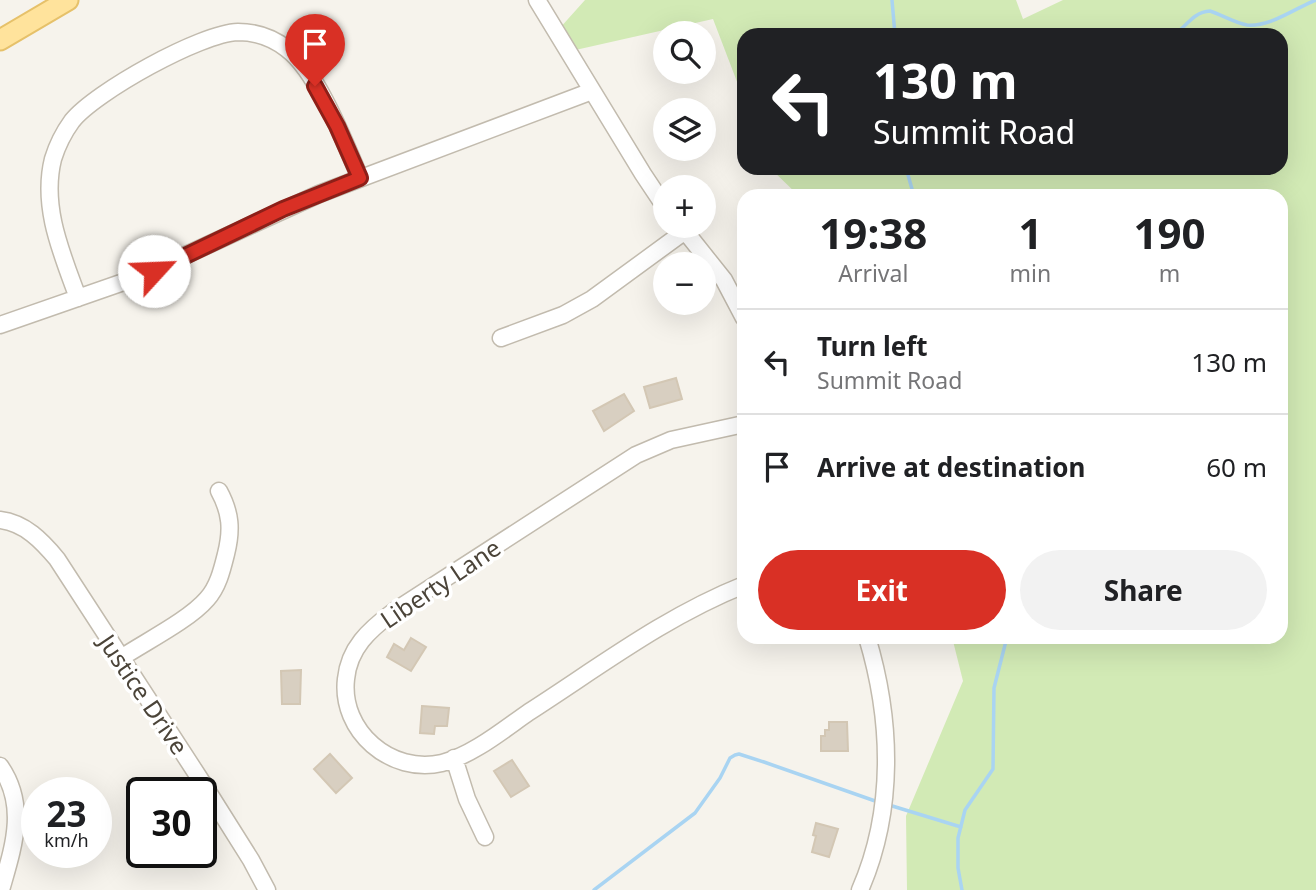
<!DOCTYPE html>
<meta charset="utf-8">
<style>
:root{--surface:#fff;--page:#f2f2f2;--text:#202124;--muted:#757577;--line:#e0e0e0;--accent:#d93025}
body{margin:0;font-family:"Noto Sans",sans-serif;background:var(--page);color:var(--text);height:100vh;display:flex;flex-direction:column;font-size:26px;white-space:nowrap}
*{box-sizing:border-box;margin:0}
p{font-size:23px;color:var(--muted)}
.icon{flex:none;width:38px;height:38px;fill:none;stroke:currentColor;stroke-width:2;stroke-linecap:round;stroke-linejoin:round}
.map{position:relative;flex:1;overflow:hidden}
.details{position:absolute;left:737px;top:189px;width:551px;height:455px;display:flex;flex-direction:column;background:var(--surface);border-radius:21px;box-shadow:0 7px 28px #0002}
.details>*{flex:none}
.hud{position:absolute;left:737px;top:28px;width:551px;height:147px;border-radius:21px;box-shadow:0 7px 28px #0002;background:#202124;color:#fff;overflow:hidden}
.buttons{position:absolute;left:653px;top:21px;display:grid;gap:14px}
.buttons a{display:grid;place-items:center;width:63px;height:63px;border-radius:50%;background:var(--surface);box-shadow:0 7px 28px #0002;font-size:35px}
.speed{position:absolute;left:21px;top:777px;display:flex;gap:14px;font-size:35px;font-weight:700;text-align:center}
.speed>*{display:grid;place-content:center;width:91px;height:91px;border-radius:50%;background:var(--surface);box-shadow:0 7px 28px #0002;line-height:1}
.speed small{font-size:18px;font-weight:400}
.speed .limit{border:4px solid #111;border-radius:10px;background:#fff;color:#111}
.pin{position:absolute;display:grid;place-items:center;width:60px;height:60px;color:#fff;margin:-72px -30px;border-radius:50% 50% 50% 0;rotate:-45deg;box-shadow:0 0 7px #0007}
.pin .icon{rotate:45deg}
.me{position:absolute;width:77px;margin:-38px;rotate:65deg;stroke-linejoin:round;filter:drop-shadow(0 0 5px #0008)}
.turn{display:flex;align-items:center;gap:24px;height:147px;padding:0 21px;font-size:32px}
.turn .icon{width:91px;height:91px;stroke-width:2.5}
.turn b{display:block;font-size:49px;line-height:60px}
.eta{display:flex;justify-content:space-evenly;align-items:center;height:119px;text-align:center}
.eta b{font-size:42px;font-weight:700;line-height:49px}
.action{display:flex;gap:14px;margin-top:auto;padding:14px 21px}
.action a{flex:1;height:80px;border-radius:42px;background:var(--accent);color:#fff;font-size:28px;font-weight:700;line-height:80px;text-align:center}
.action a+a{background:var(--page);color:var(--text)}
ul{padding:0;list-style:none}
li{display:flex;align-items:center;gap:21px;height:105px;padding:0 21px;border-top:2px solid var(--line)}
li div{flex:1}
li b{display:block;font-size:26px}
li em{font-style:normal}
.map>svg:first-child{display:block}
.green{fill:#d2eab5}
.lines{fill:none;stroke-linecap:round;stroke-linejoin:round}
.stream{stroke:#a9d4f2;stroke-width:3.5}
.building{fill:#d8cfc1;stroke:#d3c7b4;stroke-width:2}
.minor-casing{stroke:#c2bbae;stroke-width:19}
.major-casing{stroke:#e6c16a;stroke-width:23}
.minor{stroke:#fff;stroke-width:16}
.major{stroke:#ffe39c;stroke-width:19}
.route-casing{stroke:#8d1f18;stroke-width:18}
.route{stroke:#d93025;stroke-width:12}
.labels{text-anchor:middle;dominant-baseline:central;stroke-width:7;stroke-linejoin:round;paint-order:stroke}
.street-label{font-size:24px;fill:#4b4439;stroke:#fff}
</style>
<div class="map">
<svg width="1316" height="890" viewBox="0 0 1316 890">
<rect width="100%" height="100%" fill="#f6f3ec"/>
<path class="green" d="M585,0H1016L1023,19L1063,0H1316V890H907L906,816L963,681L952,637H1281V196H799L770,168H1281V35H744V100L713,19L571,51L559,29Z"/>
<g class="lines">
<path class="stream" d="M892,0L895,35
M1174,35C1187,26 1193,12 1210,11C1222,15 1235,23 1247,25C1271,27 1295,8 1316,0
M906,168L914,196
M889,805L961,827
M594,890L695,813L720,778L730,758L735,755L739,754L764,762L878,802
M962,890L958,868V838L965,810L993,769L994,688L1007,637"/>
</g>
<path class="building" d="M676,378L682,399L650,408L644,387Z
M624,394L634,411L604,431L593,411Z
M411,638L426,647L411,671L387,657L394,644L404,650Z
M301,670L300,704H282L281,671Z
M422,706L449,708L447,726H435L434,734L420,733Z
M829,722H847L848,751H821V736H825V730H829Z
M330,754L352,778L336,793L314,769Z
M512,760L529,786L511,797L494,771Z
M816,823L838,829L829,857L812,852L816,836L813,835Z"/>
<g class="lines">
<g class="minor-casing">
<path id="minor" d="M537,0L643,174L665,207
M681,226L724,280L744,318
M78,298C62,254 41,207 53,159C57,146 64,132 72,121C95,92 201,33 238,32C256,32 273,38 287,49C317,71 345,143 360,178
M0,325L138,277L319,194L592,91
M501,338L563,315L592,299L685,231
M744,424L671,440L636,455L393,612C369,630 349,648 346,679C340,731 391,775 442,763C473,755 503,730 529,712C599,667 666,616 744,585
M0,520C25,523 42,541 57,559L200,779L251,860L267,890
M121,658C145,642 189,620 207,599C218,587 222,570 226,554C232,530 231,513 219,491
M454,758L467,799L485,837
M0,766C28,806 13,848 1,890
M860,890C895,810 892,720 867,637"/>
</g>
<g class="major-casing">
<path id="major" d="M0,40L68,0"/>
</g>
<use href="#minor" class="minor"/>
<use href="#major" class="major"/>
</g>
<g class="lines">
<g class="route-casing">
<path id="route" d="M154,271L283,209L360,178L337,126L315,86"/>
</g>
<use href="#route" class="route"/>
</g>
<g class="labels">
<g class="street-label">
<text transform="translate(440 583) rotate(-34)">Liberty Lane</text>
<text transform="translate(144 694) rotate(56)">Justice Drive</text>
</g>
</g>
</svg>
<div class="buttons">
<a><svg class="icon" aria-label="search" viewBox="0 0 24 24"><circle cx="10" cy="10" r="6"/><path d="M15 15l6 6"/></svg></a>
<a><svg class="icon" aria-label="layers" viewBox="0 0 24 24"><path d="M12 4l9 5-9 5-9-5zM3 14l9 5 9-5"/></svg></a>
<a>+</a>
<a>−</a>
</div>
<div class="speed"><div>23<small>km/h</small></div><div class="limit">30</div></div>
<div class="pin" style="left:315px;top:86px;background:#d93025"><svg class="icon" aria-label="arrive" viewBox="0 0 24 24"><path d="M6 21V4h12l-3 4 3 4H6"/></svg></div>
<svg class="me" style="left:154px;top:271px" viewBox="-20 -20 40 40"><circle r="19" fill="#fff"/><path d="M0-13L10 11 0 6-10 11z" fill="#d93025"/></svg>
<div class="hud">
<div class="turn"><svg class="icon" aria-label="left" viewBox="0 0 24 24"><path d="M17 20v-9H6M10 6l-5 5 5 5"/></svg><div><b>130 m</b>Summit Road</div></div>
</div>
<section class="details">
<div class="eta">
<div><b>19:38</b><p>Arrival</p></div>
<div><b>1</b><p>min</p></div>
<div><b>190</b><p>m</p></div>
</div>
<ul>
<li><svg class="icon" aria-label="left" viewBox="0 0 24 24"><path d="M17 20v-9H6M10 6l-5 5 5 5"/></svg><div><b>Turn left</b><p>Summit Road</p></div><em>130 m</em></li>
<li><svg class="icon" aria-label="arrive" viewBox="0 0 24 24"><path d="M6 21V4h12l-3 4 3 4H6"/></svg><div><b>Arrive at destination</b></div><em>60 m</em></li>
</ul>
<div class="action"><a>Exit</a><a>Share</a></div>
</section>
</div>
